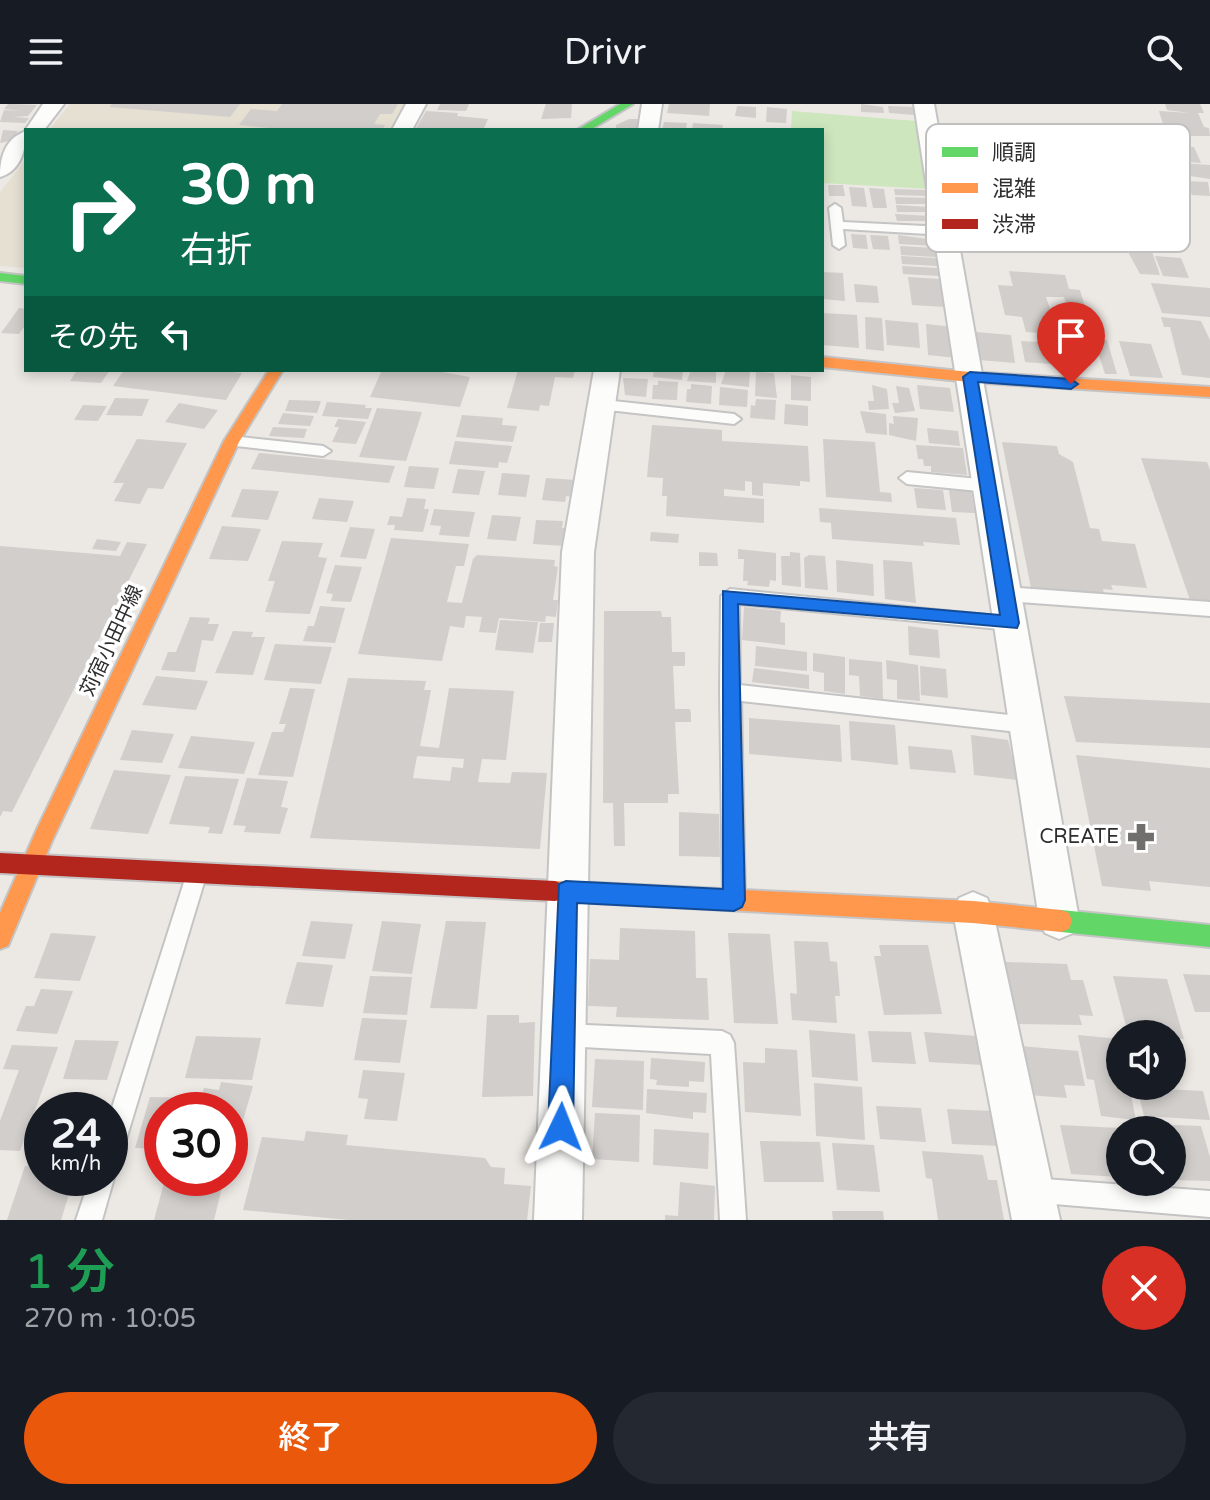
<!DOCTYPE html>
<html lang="ja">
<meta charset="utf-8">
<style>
:root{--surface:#171b24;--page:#242831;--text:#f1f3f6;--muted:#9ea1a6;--accent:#ea580c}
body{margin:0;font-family:"Varela Round","Noto Sans JP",sans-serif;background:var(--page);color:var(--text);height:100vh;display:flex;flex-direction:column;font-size:30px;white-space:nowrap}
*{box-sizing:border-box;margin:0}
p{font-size:26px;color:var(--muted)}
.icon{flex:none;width:44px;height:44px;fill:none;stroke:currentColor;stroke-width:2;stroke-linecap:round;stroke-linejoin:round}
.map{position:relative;height:1116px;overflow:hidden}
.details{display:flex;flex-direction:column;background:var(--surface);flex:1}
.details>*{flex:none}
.top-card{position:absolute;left:24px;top:24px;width:800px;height:244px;border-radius:0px;box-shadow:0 4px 12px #0003;background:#0b6e4f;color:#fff;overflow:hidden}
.fabs{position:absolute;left:1106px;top:916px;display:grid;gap:16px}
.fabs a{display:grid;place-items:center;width:80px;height:80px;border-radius:50%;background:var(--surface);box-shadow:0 4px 12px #0003;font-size:40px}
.speed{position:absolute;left:24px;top:988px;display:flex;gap:16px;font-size:40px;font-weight:700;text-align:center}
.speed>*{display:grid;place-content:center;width:104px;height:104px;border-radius:50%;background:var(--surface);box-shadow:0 4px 12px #0003;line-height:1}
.speed small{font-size:20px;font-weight:400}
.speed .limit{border:12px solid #d22;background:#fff;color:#111}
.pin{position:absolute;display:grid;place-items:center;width:68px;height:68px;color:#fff;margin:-82px -34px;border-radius:50% 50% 50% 0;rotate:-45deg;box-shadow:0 0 8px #0007}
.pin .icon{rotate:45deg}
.me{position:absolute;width:88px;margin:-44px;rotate:2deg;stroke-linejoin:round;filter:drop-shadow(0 0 6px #0008)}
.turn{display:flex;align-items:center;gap:28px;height:168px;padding:0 24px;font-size:36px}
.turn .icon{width:104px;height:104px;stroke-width:2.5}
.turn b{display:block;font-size:56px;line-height:68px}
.then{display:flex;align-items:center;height:76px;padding:0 24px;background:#0003;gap:16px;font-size:30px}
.round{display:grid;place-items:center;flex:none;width:84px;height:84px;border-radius:42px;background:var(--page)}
.overview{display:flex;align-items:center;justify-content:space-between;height:136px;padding:0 24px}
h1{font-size:48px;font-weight:600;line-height:60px;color:#1e9e55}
.action{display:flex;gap:16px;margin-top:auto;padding:16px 24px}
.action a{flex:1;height:92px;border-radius:48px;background:var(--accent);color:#fff;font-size:32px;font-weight:600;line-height:92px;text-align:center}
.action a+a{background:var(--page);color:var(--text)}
header{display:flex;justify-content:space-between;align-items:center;height:104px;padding:0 24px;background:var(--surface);font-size:36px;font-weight:600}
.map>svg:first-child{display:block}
.education{fill:#e6e0d3}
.green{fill:#cee6be}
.building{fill:#d1cecb;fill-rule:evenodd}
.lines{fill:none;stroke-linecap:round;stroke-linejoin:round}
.lane-casing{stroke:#c5c4c5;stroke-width:4}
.street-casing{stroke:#c5c4c5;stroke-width:4}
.fast-casing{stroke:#c5c4c5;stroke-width:4}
.slow-casing{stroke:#c5c4c5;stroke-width:4}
.jam-casing{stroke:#c5c4c5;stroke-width:4}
.lane{fill:#fcfcfb;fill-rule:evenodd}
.street{fill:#fcfcfb;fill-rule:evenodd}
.fast{fill:#63d668;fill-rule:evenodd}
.slow{fill:#ff974d;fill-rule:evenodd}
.jam{fill:#b3261e;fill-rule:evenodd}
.route{fill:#1a73e8;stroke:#114b97;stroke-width:2}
.labels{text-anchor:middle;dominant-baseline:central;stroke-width:7;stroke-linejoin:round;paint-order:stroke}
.street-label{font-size:20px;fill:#2e2e2e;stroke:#fff}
.poi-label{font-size:20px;fill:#2e2e2e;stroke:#fff;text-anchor:end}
.key{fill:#fff;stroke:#c0c0c0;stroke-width:2}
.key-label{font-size:22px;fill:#2e2e2e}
</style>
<header><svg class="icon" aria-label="menu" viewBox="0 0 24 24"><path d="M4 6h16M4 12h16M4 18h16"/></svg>Drivr<svg class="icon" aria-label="search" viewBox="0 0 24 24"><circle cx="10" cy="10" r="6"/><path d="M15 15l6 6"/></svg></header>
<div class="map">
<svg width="1210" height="1116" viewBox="0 0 1210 1116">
<rect width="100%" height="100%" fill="#ece8e4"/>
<path class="education" d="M70,0H409L393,26H49Z
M26,55V164L0,162V88Z"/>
<path class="green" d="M792,7L916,17L929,85L822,79V26H791Z"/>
<path class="building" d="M8,0H14L37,1L28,12L13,13L29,14L25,19L0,18L4,6L21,7L4,5Z
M112,0H240L230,13L109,3Z
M282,0H398L392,10H380L374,20L385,21L382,26H288L239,21L251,5L277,7Z
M440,0H469L466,7L437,6Z
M546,0H572L571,14L541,15Z
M669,0H710L709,12L667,9Z
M861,0L883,3L884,9L861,8Z
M1165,0H1200L1204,9H1198L1204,23L1209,24L1210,32H1187L1182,21L1163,20L1159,7L1189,9L1167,6Z
M737,2L756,3V14L735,12Z
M888,2L914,3L915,11L889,9Z
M767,3L787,5L786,19L766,18Z
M426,7L458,9L457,12L488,15L483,26H415Z
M629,15H641L639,26L616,25V21Z
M664,18L687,19L686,26H662Z
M693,19L723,21L722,26H692Z
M3,26L18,27L10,37L0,39Z
M1180,42L1194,43L1201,59L1178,57L1175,50H1183Z
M1180,59L1210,61V75L1184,71Z
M1185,77L1208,78L1210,92L1192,91Z
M828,81H843L845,92H829Z
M849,83L864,84L867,103L852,102Z
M869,84L884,85L887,104H873Z
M894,85L926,86L927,92L895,91Z
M895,93L927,94L928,100H896Z
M896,101L928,103L929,108H897Z
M895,110L929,112L930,117H897Z
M851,130L866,131L868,145L853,144Z
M870,131L888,132L890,146L873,145Z
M898,131L935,136L936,142L899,140Z
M900,142L935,144L936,153L901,151Z
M1127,146L1152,148L1160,171L1140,170Z
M901,152L936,154L938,162L902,160Z
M1155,152L1181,154L1189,174L1163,172Z
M902,162L937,164L939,172L903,170Z
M1009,167L1065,171L1069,185L1080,186L1087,209L1077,208L1084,232L1026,228L1022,213L1005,211L998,181L1013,182ZM1046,193H1064L1068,205H1050Z
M822,168L843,169L845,197L822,195Z
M908,173L940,175L945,203L912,201Z
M1151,179L1210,184V213L1162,209Z
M854,180L877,182L879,199L856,198Z
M19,204L26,205V220L19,230L1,229Z
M822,209L857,211L859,244L822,241Z
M865,213L882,214L884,247L866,245Z
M1161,213L1201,217L1210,236V274L1182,271L1170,223H1164Z
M885,216L918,219L920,244L887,241Z
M926,220L954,223L958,254L928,251Z
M976,228L1011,231L1015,259L979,256Z
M1067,235L1083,236L1091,262L1069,260L1064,240L1068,241Z
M1092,235L1107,236L1117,270H1105L1099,251H1090L1087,241L1094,242Z
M1021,237L1057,239L1063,261L1025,258Z
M1119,237L1151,240L1163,274L1130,272Z
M77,266H110L101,279L70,277Z
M124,266H236L234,268L242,269L226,296L113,282Z
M382,266H431L470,273L460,303L370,293Z
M518,266H575L573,274L555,273L549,302L540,301L539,307L507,304Z
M654,266H683L682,276L653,273Z
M691,266H716V279L687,277Z
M726,266H750L749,283L721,280Z
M756,268L774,269L777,294L755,292Z
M791,271L811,273V297L791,296Z
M623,274L648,275L646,293L625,291Z
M658,277L678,278L677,296L652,295L653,281H658Z
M691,280L712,282L711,300L686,298L687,285H691Z
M872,281L887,285L889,305L869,306L868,297H874Z
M917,281L950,284L954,308L920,305Z
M896,282L909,284L915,307L895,309L892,299H899Z
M720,283L748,286L747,303L719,301Z
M115,294L149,295L142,312L106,311Z
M756,295L776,296L775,316L750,314L751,301L755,302Z
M289,296L321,297L317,309L285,307Z
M327,298L366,301L365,304H372L368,315L322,312Z
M179,299L218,306L204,325L165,318Z
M785,300L808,302V322L784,320Z
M83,301L107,302L98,317L74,316Z
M377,304L422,308L406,357L359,353Z
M860,307L886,310L887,331L866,329Z
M283,309L314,312L310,322L278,320Z
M462,311L503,314L502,321L517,322L513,338L456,333Z
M893,312L918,314L916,337L889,331V319L894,320Z
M338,315L366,318L356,340L332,338L339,323H334Z
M652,321L722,326V337L808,342L810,378L800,377V382L763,379V392L752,391V378L745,377V387L724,385V392L764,395V419L666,412L667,392H662L663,374L647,373Z
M273,323L307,325L304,334L269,332Z
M927,324L958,327L960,342L929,339Z
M137,335L187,339L163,385L148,384L140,400L114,397L124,379H113Z
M823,335L875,338L880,388L891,389L892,398L826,393Z
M455,337L512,342L507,359L499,358L498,364L449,360Z
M1002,338L1057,342L1059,350L1073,358L1090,424L1099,425L1102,437L1135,440L1147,484L1111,481L1113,486L1103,485L1104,490L1031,484Z
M916,341L963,344L967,371L931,368V362H924L923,355H918Z
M259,349L395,362L389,379L251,365Z
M1141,354L1207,358L1210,366V497L1190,496Z
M409,362L439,364L434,385L404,383Z
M458,365L485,367L479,391L452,389Z
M502,369L530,371L526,393L498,391Z
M546,374L576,376L573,393L566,392L565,398L542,396Z
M914,384L943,386L946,406L917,404Z
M242,385L279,387L268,416L231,413Z
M949,386L971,387L975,409L952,408Z
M319,394L354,397L347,418L312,415Z
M407,394L426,395L424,405H429L423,428L394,426L395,421H387L390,412L402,413Z
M819,404L956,414L960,441L923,438L924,442L832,435L831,419L820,418Z
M434,405L475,408L469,433L439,431L441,422L430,421Z
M492,411L521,413L516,437L487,435Z
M536,416L563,417L562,424H567L565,442L533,440Z
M222,422L261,425L248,457L209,455Z
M350,423L375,425L366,455L340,453Z
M651,428L679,430L678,439L650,437Z
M391,434L469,440L464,462H456L447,498L462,499L473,455L477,451L555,456L554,462L558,463L553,496H558L556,513L546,512L545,518L499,514L496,529L479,528L482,513L466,512L464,524L450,522L442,557L358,550Z
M97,435L121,438L116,447L92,445Z
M282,437L323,439L318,453L327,454L310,510L265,508L275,477H268Z
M127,438L147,440L12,708L3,707L0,713V442L120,452Z
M738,445L776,449V477L770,476L769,483L747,481L748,477H743L744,455H738Z
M699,448L717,449L718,462H699Z
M790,448L800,449L801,483L782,481L781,452H790Z
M809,451L825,452L828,486L805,484L804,454Z
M836,456L873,460L874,492L837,488Z
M883,456L912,458L916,499L885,495Z
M335,461L362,463L351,498L331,497L333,490L326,489Z
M320,502L345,504L335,539L303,537L308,522H314Z
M744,503L781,507L780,518L785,519V541L742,536Z
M604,507H661L662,513H671L672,548H685V562H673L675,605H690L691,609V618H675L679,690H668V699H624L625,742H614L613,699H603Z
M190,513L210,514L208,520H219L213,537L202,536L195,568L161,566L168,548H176Z
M500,516L538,518L533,549L495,546Z
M540,519H554L552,538H538Z
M908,522L938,526L940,554L909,551Z
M233,527L253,528L251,533H265L253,571L215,569Z
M275,540L332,543L321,580L264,576Z
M756,542L807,548V567L755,562Z
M813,549L845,553V590L824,587V569L813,567Z
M849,555L882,558L883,595L860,592L859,572L849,571Z
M886,556L918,561L920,597L897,595V576L887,575Z
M920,562L946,565L948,594L921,591Z
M754,564L809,571V585L752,578Z
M156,572L208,577L196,606L142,601Z
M348,574L426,577L424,586H431L420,642L439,644L449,584L514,587L506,656L482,655L478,678L510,679L512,668L547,669L540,745L310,734ZM417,652L464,655L463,664L452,663L450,677L413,674Z
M290,584L315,585L293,673L258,671L272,628H283L286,620H279Z
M1064,592L1210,599V644L1076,638Z
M749,614L840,621L842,658L749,650Z
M849,617L895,621L898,661L851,656Z
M132,626L174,630L162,659L120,656Z
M971,631L1008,636L1018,676L974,671Z
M191,632L255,638L244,670L178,664Z
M908,642L952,646L956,669L910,665Z
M1076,651L1210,664V783L1149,777L1151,787L1102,782Z
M114,666L171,671L148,730L90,725Z
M185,672L239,675L222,730L208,729L210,723L169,720Z
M247,674L288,677L281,703L288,704L280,730L244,728L246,722L233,721Z
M679,708L719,710L720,753L679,752Z
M311,817L353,820L345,855L302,852Z
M382,817L421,820L412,870L372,867Z
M446,817L486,818L477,905L430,904Z
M620,824L695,827L696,874H707L709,916L616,913L617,903L588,902L590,855L619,856Z
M51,829L96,832L80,877L34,874Z
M728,829L770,830L778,920L734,919Z
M794,837L828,838L830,857L837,858L840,892H835L837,919L792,916L790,889L797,890Z
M879,841H928L942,910L884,911L874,852H881Z
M297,858L333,861L323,903L285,900Z
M1005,858L1067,860L1071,876H1083L1093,912L1079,911L1082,921L1018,920Z
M1183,870L1210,871V908H1195Z
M370,872L412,873L407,911L363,909Z
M1113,872L1167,875L1184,935L1172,934V930H1128Z
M41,885L73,887L57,930L16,927L26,902H34Z
M487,911H519V919L535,918L533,992L482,993Z
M362,914L407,916L400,959L354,956Z
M809,926L855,930L858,977L812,973Z
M868,927L911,928L916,960L872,958Z
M924,928L977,932L983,961L929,958Z
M1078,931L1119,935L1120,982H1129L1136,1016L1101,1012L1094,976L1087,975Z
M196,932L261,934L252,976L185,974Z
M75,936L119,937L107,976L63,975Z
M12,941L58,943L20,1047L0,1046V1017L19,966L3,965Z
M1020,942L1078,947L1085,982L1064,981L1067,994L1028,991Z
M765,944L797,946L801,1012L745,1008L743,958L765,959Z
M651,954L705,958L704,978L689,977V983L656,981L657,976L650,975Z
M595,955L644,957L643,1006L592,1003Z
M363,966L405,969L397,1017L364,1015L368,995L358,994Z
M221,978L253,982L241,1023L230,1022V1006H197L204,984L219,986Z
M814,979L862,983L865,1036L816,1032Z
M1143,984L1203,987L1210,1016L1144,1012L1139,992H1145Z
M647,985L707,989L706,1009L693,1008V1015L646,1009Z
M150,993L193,994L190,1006H162V1045L135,1044Z
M876,1002L921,1004L926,1038L880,1035Z
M947,1005L993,1007L1000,1042L952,1040Z
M595,1009L640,1011L639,1058L592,1055Z
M1147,1020L1201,1022L1210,1053V1077L1172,1076V1026H1149Z
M1060,1021L1120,1024V1073L1071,1070Z
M654,1025L709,1029L708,1065L653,1061Z
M230,1027H240L231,1063L230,1062Z
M306,1027L348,1031L346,1041L485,1054L491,1063L505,1064L504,1080L531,1082L527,1116H349L243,1106L262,1033L304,1037Z
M760,1037L820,1038L824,1078H764Z
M832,1039L874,1041L880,1088L837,1086Z
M922,1047L983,1051L988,1076H997L1004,1116H938L932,1075L926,1074Z
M25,1062L42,1063V1074H74L61,1116H7Z
M680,1078L715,1082L714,1116H665V1111L678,1112Z
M164,1079L222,1083L214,1116H154Z
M832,1107H883L884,1116H833Z"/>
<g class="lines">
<g class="lane-casing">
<path id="lane" d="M835,100L841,104L843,118L945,123L951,127L945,131L843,125L845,141L839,145L833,141L829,104Z
M604,296L734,310L741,315L734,320L599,305V297Z
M232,332L323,342L331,347L323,352L227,341L224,337Z
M907,368L989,376L997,382L989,388L907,380L899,374Z
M1007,483L1210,498V512L1007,497L998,490Z
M730,485L1016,514L1019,519L1016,524L1010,526L739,500L740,581L1027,613L1034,615L1036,621L1034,627L1027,629L741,597L745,793L741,800L734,803L727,800L723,793L720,588L721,492Z
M196,762L203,765L206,772L122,1049L119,1058L110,1061V1010L186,772L189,765Z
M564,920L722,927L730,931L734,939L746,1116H720L711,950L564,942L556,939L553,931L556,923Z
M110,1065L114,1074L102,1116H76L90,1074H110Z
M1030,1074L1210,1087V1113L1030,1098L1021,1095L1018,1086L1021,1077Z"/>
</g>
<g class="street-casing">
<path id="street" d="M43,0H64L44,26H26C26,45 21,67 0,73C0,54 5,35 24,28Z
M406,0H426L412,26H392Z
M642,0H662L658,26H638Z
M914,0H934L1079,815L1073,829L1059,835L1045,829L1039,815Z
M594,266H620L594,448L582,1116H534L562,448Z
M973,788L987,794L993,808L1060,1116H1012L953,808L959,794Z"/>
</g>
<g class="fast-casing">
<path id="fast" d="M620,0H633L590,26H577Z
M0,169L26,172V180L0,177Z
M1061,806L1210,821V843L1061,828L1053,825L1050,817L1053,809Z"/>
</g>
<g class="slow-casing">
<path id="slow" d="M822,253L970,268L1210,283V293L970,278L822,263Z
M269,266H283L239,338L52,737L8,842L0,845V809L37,725L224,337Z
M555,777L973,797L1061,806L1069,809L1072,817L1069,825L1061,828L973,819L555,797L548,794L544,787L548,780Z"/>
</g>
<g class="jam-casing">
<path id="jam" d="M0,749L555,777L562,780L566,787L562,794L555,797L0,769Z"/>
</g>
<use href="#lane" class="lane"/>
<use href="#street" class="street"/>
<use href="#fast" class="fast"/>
<use href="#slow" class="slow"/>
<use href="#jam" class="jam"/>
</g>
<path class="route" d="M970,268L1071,275L1078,280L1071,285L978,278L1019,519L1017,524L738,500L745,796L742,803L734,807L577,799L573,1023L569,1032L561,1036L552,1032L548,1023L559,780L566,777L723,785V487L1000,511L963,273Z"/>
<defs>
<g id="pharmacy-bare" transform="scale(2.16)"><path d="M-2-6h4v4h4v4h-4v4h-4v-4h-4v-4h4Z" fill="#706f6e" stroke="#fff" stroke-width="2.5" paint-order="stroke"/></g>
</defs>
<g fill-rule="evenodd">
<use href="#pharmacy-bare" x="1141" y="733"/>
</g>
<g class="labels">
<g class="street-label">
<text transform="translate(112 537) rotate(-65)">苅宿小田中線</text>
</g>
<g class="poi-label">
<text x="1119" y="733">CREATE</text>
</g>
</g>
<rect x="926" y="20" width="264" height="128" rx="12" class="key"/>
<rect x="942" y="43" width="36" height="10" fill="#63d668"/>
<rect x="942" y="79" width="36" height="10" fill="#ff974d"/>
<rect x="942" y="115" width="36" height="10" fill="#b3261e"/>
<g class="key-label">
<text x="992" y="56">順調</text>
<text x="992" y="92">混雑</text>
<text x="992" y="128">渋滞</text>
</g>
</svg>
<div class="fabs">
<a><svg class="icon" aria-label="sound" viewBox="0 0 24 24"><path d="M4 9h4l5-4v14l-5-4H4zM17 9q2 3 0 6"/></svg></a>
<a><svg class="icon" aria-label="search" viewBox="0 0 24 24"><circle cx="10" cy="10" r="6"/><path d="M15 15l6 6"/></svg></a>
</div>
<div class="speed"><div>24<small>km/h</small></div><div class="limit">30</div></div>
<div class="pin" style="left:1071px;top:280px;background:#d93025"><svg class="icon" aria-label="arrive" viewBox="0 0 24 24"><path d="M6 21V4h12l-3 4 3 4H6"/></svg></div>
<svg class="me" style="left:561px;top:1023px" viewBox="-20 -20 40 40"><path d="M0-17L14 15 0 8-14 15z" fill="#1a73e8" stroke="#fff" stroke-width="4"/></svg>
<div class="top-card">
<div class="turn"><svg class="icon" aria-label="right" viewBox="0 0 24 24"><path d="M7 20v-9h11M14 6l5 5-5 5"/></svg><div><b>30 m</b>右折</div></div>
<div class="then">その先<svg class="icon" aria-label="left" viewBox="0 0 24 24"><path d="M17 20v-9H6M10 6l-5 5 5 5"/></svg></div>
</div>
</div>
<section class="details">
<div class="overview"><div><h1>1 分</h1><p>270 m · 10:05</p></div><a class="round" style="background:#d93025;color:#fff"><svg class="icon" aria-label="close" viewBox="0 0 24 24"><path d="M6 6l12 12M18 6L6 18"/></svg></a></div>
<div class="action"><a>終了</a><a>共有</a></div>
</section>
